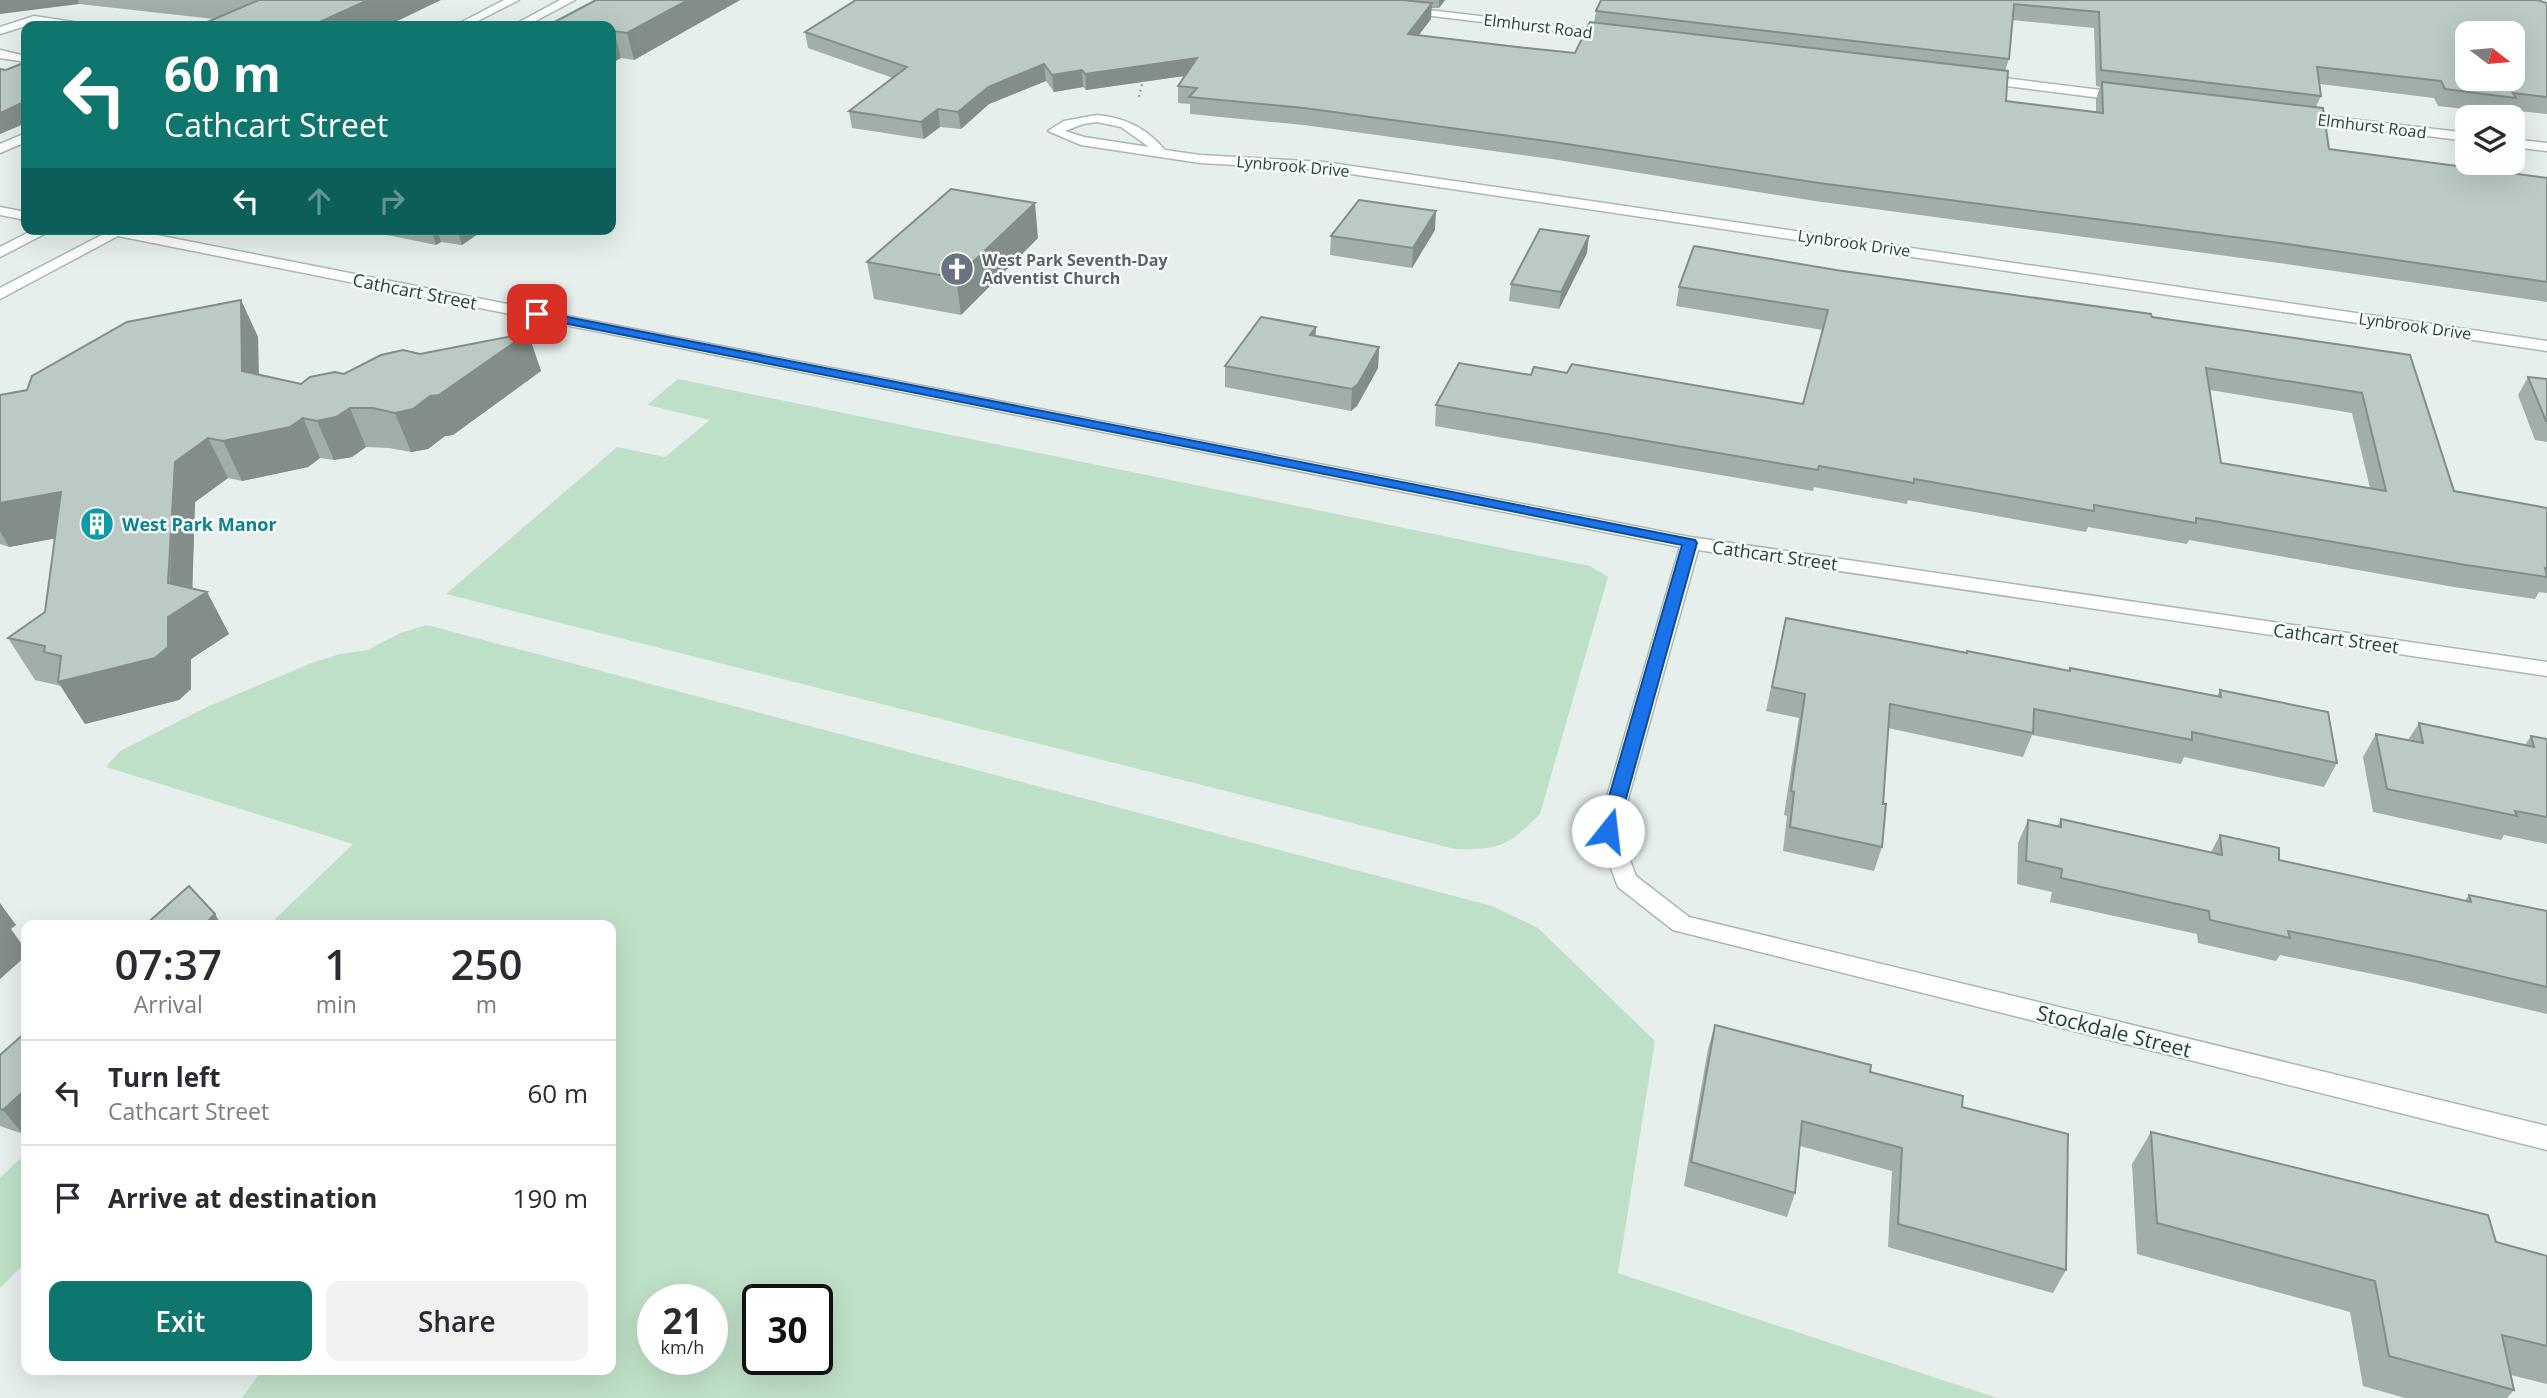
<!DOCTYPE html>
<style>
:root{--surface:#fff;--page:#f2f2f3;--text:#2b2b33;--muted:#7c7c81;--line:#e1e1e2;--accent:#0f766e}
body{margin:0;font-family:"Open Sans",sans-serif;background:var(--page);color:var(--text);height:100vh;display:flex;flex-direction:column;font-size:26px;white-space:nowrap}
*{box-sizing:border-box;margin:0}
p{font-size:23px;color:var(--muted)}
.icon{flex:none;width:38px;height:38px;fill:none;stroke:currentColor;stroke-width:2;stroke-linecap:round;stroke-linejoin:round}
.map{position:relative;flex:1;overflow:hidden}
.details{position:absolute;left:21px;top:920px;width:595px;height:455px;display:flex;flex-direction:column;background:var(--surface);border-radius:14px;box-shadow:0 7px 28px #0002}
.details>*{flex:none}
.top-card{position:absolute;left:21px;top:21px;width:595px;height:214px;border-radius:14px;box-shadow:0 7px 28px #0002;background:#0f766e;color:#fff;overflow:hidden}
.needle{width:46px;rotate:106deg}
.controls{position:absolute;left:2455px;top:21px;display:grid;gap:14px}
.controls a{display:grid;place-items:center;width:70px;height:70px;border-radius:14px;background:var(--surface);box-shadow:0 7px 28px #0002;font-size:35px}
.speed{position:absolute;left:637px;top:1284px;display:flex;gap:14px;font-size:35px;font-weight:700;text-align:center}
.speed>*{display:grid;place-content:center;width:91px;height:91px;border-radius:50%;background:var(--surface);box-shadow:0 7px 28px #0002;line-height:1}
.speed small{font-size:18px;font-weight:400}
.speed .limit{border:4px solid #111;border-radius:10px;background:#fff;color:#111}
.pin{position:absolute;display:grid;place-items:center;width:60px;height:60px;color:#fff;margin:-30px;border-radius:14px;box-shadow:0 4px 10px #0006}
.me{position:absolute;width:77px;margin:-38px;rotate:16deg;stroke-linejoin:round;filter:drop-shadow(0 0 5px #0008)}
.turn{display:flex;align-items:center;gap:24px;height:147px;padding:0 28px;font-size:32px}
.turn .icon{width:91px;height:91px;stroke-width:2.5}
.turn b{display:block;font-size:49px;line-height:60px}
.lanes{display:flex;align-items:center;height:66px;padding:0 28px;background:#0003;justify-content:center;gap:35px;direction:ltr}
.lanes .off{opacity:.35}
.eta{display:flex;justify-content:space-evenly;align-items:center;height:119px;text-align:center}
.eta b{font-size:42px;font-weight:600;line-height:49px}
.primary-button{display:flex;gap:14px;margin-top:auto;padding:14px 28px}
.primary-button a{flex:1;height:80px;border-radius:14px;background:var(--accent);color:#fff;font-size:28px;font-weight:600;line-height:80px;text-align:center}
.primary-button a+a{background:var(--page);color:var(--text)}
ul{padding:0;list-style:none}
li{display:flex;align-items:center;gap:21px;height:105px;padding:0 28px;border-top:2px solid var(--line)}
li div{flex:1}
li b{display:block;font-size:26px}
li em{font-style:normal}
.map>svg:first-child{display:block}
.green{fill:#bfe0c8;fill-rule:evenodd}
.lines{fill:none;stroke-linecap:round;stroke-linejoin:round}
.service-casing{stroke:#a8b8b2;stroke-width:3}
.minor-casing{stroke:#a8b8b2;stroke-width:3}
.tertiary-casing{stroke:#a8b8b2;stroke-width:3}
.secondary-casing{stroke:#a4bbb3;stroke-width:3}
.path{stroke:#86b3a5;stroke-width:2.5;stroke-dasharray:2 3.5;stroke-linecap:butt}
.service{fill:#fff;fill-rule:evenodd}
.minor{fill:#fff;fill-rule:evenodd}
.tertiary{fill:#fff;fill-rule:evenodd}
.secondary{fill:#fff;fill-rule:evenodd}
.wall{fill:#a1aea9;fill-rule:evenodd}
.shaded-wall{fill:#838d89}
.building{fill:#bbcac4;stroke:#838d89;stroke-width:2;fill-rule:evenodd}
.route{fill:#1a73e8;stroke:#114b97;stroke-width:2}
.labels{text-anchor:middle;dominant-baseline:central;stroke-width:5;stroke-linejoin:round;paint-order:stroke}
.far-street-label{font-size:16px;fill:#24423a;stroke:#f7fbf9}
.far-worship-label{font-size:16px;font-weight:bold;fill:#5b616d;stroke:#f7fbf9;text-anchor:start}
.street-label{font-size:18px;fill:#24423a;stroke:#f7fbf9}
.culture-label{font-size:18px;font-weight:bold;fill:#0d838f;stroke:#f7fbf9;text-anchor:start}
.near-street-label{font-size:21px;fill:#24423a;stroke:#f7fbf9}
</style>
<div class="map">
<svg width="2547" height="1398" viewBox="0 0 2547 1398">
<rect width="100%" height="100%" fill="#e6efeb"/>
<path class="green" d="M678,379L1590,566L1608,577L1540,814C1507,846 1502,850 1455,849L446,594L617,447L665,457L710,420L647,405Z
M427,625L1492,906L1538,928L1655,1041L1618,1273L1997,1398H242L262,1370H611V926H268L353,844L106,767L120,751L207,707L309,664L340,654L368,650L400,633ZM653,1300H712V1360H653ZM758,1300H817V1360H758Z
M26,1153V1262L0,1288V1178Z"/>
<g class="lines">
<g class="service-casing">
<path id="service" d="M34,16L80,23L86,26L35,23L0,34V27Z
M0,50L26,56V62L0,58Z
M26,133V142L0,153V144Z"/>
</g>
<g class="minor-casing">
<path id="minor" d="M1097,115C1126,118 1146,128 1165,150L1200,155L1324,162L2547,341V351L1324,170L1200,163L1081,145L1048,131L1064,121ZM1097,122L1121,127L1149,147L1084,137L1065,131L1083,124Z
M0,207L26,212V220L0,215Z
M96,229H126L1690,537L2547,662V676L1698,550L1619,831L1636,876L1689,917L2547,1126V1150L1673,930L1618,887L1597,831L1680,547L103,233Z"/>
</g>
<g class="tertiary-casing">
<path id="tertiary" d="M1403,7L1614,32L1620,35L1614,38L1399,12L1397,10Z
M1980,75L2125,93L2131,97L2125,101L1976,82V76Z
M2299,113L2468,133V141L2295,120L2293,117Z
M2513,139L2547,143V151L2513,147Z"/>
</g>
<g class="secondary-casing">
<path id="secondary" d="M504,0H519L468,26H454Z
M560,0H575L526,26H512Z
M35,229H54L0,257V247Z
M113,229H131L0,299V288Z"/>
</g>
<path class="path" d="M1139,97L1143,79"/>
<use href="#service" class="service"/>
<use href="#minor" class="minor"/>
<use href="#tertiary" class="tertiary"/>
<use href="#secondary" class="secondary"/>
</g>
<path class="wall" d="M0,0H441L214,19L79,4Z
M596,0H740L634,60L621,58Z
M856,0H1445L1439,8H1431V19L1419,35L1575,53L1594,23L1596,11L1601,0L2547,3V114L2510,110L2508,114L2438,106L2434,98L2320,84L2321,96L2316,107L2329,149L2547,178V302L2272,262L1815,201L1552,159L1304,125L1190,114V104L1178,103V86L1184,76L1086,90L1083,87L1054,92L1046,81L989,104L961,129L940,127L924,139L852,128L849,111L893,78L808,48L805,32ZM2012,20L2094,28L2096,86L2100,87L2096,99V112L2006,101L2005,71L2009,59Z
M358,229H485L462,245L441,242L436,245Z
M1435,230L1412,268L1330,255L1331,236Z
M1038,238L961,315L874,299L867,262Z
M1587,253L1559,309L1509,301L1511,284Z
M1836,270L2410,355L2454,491L2547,508V593L2539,592L2535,599L2454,587L2189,540L2187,544L2088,527L2086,532L1908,500L1907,504L1814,487L1813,491L1435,426L1436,405L1531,375L1567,373L1803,404L1823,330L1676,306L1679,287ZM2210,390L2352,413L2370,488L2221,463Z
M241,300L258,337L259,375L301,384L344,374L420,354L528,333L541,371L453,435L445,436L428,449L411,452L389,448L366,447L352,457L334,460L320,458L308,467L242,481L228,478L195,502L192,588L207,592L229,634L191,659V689L179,700L85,724L61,686L35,680L8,638L45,612L55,538L9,547L0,544V395L27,390Z
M1316,327L1315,336L1379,347L1378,368L1357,406L1351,411L1225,387V366Z
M2528,377L2547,379V442L2535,440L2518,395Z
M1786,618L1966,653L1967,651L2069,671L2070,668L2217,697L2220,690L2337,763L2324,787L2184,757L2181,764L2032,735L2023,757L1888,728L1883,804L1882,847L1874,871L1783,851L1787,816L1784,815L1799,718L1766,711Z
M2419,723L2525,745L2531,736L2547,739V844L2504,835L2501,840L2373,812L2363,757L2376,734L2408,740Z
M2061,819L2211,852L2220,835L2279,860L2465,901L2469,895L2547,911V1014L2402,980L2280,955L2276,961L2198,943L2197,934L2050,902L2052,892L2017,884L2018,843L2028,820L2057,827Z
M1715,1025L1870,1072L1962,1107L2066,1270L2053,1293L1888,1247L1892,1171L1800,1146L1795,1193L1787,1217L1684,1186L1708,1049Z
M0,1055L23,1134L0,1126Z
M2151,1132L2496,1242L2547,1256V1384L2511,1375L2514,1390L2507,1398H2405L2363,1386L2350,1312L2137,1254L2132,1164Z"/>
<path class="shaded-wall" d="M0,0H78L79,4L0,14Z
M368,0H441L387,26H311Z
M688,0H740L634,60L627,33Z
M1439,0H1445L1439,8Z
M1432,3L1431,19L1407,50L1408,34Z
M614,31L621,58L611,64V33Z
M1197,58L1198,74L1086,90L1085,74Z
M1044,64L1046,81L989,104L961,129L958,112L988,87Z
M1082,70L1083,87L1054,92L1052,75Z
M26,101V123L0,134V113Z
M938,109L940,127L924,139L921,122Z
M1035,203L1038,238L961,315L956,278Z
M1436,211L1435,230L1412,268L1413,248Z
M431,229H437L441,242L436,245Z
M457,229H485L462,245Z
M1589,236L1587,253L1559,309L1561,292Z
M241,300L258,337L259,410L242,371Z
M1316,327L1315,348L1310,335Z
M528,333L541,371L453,435L445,436L428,449L411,452L395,413L430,396Z
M1379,347L1378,368L1357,406L1351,411L1352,389Z
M350,408L366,447L352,457L334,460L317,421Z
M303,418L320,458L308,467L242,481L223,441Z
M208,438L228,478L195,502L192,602L207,592L229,634L191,659V689L179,700L85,724L58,682L168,617L175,462Z
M61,492L84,533L9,547L0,531V503Z
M0,903L16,925L11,929L26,950V956L0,979Z
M215,914L222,926H203Z
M26,1089V1131L23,1134L3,1110Z"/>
<path class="building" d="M259,0H368L311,26H198Z
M596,0H688L627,33L614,31L611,33V26H547Z
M856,0H1402L1432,3L1408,34L1517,47L1575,53L1590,22L2008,71L2006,101L2103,113L2102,82L2323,108L2329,149L2547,178V282L2280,243L1819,183L1554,142L1304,108L1189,97L1197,88L1178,86L1197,58L1085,74L1082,70L1052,75L1044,64L988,87L958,112L938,109L921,122L849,111L907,67L805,32Z
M1601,0H2537L2547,3V97L2513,93L2516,98L2445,89L2441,81L2317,67L2321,96L2101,70L2099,12L2014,4L2009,59L1596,11ZM2468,33H2513V79H2468Z
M26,62V101L0,113V69L6,70Z
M951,189L1035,203L956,278L867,262Z
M1359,200L1436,211L1413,248L1331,236Z
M1540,229L1589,236L1561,292L1511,284Z
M1694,246L1836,270L2151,314L2152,317L2410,355L2454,491L2547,508V569L2545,568L2547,577L2466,565L2196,518V523L2094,505V511L1914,479V483L1819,466L1818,470L1436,405L1459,363L1531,375L1534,367L1567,373L1572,364L1803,404L1828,310L1679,287ZM2206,368L2362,393L2386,491L2221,463Z
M241,300L242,371L301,384L310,377L335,372L344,374L381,355L403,350L420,354L528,333L439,395L430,396L413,409L395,413L373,408H350L336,417L317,421L303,418L290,427L223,441L208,438L175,462L168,583L207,592L168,617V647L155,658L58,682L61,656L44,652L45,646L8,638L45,612L61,492L0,503V395L27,390L32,376L127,322Z
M1261,317L1316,327L1310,335L1379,347L1358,384L1352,389L1225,366Z
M2528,377L2547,379V421H2546Z
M1786,618L1967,653V651L2070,671V668L2221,697L2220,690L2328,712L2337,763L2192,732V740L2034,709L2033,733L1890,704L1883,804H1886L1882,847L1790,827L1794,792L1791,791L1805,694L1772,687Z
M2419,723L2534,747L2531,736L2547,739V817L2515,811L2517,816L2387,789L2376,734L2423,743Z
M2061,819L2222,855L2220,835L2279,848V860L2471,902L2469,895L2547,911V987L2418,957L2288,931L2290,938L2210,920L2209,911L2061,878L2062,869L2026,861L2028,820L2061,827Z
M189,886L215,914L203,926H144Z
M1715,1025L1871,1065L1870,1072L1963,1096L1962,1107L2068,1134L2066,1270L1898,1224L1902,1148L1802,1121L1795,1193L1691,1162Z
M26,1032V1089L3,1110L0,1109V1055Z
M2151,1132L2488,1215L2496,1242L2547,1256V1346L2502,1335L2514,1390L2389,1356L2375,1281L2157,1223Z"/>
<path class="route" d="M537,311L1695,540L1697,543L1617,831L1608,837L1599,831L1682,545L533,317L531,314Z"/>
<defs>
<g id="church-disc" transform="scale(1.75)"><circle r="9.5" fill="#6b7280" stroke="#f7fbf9"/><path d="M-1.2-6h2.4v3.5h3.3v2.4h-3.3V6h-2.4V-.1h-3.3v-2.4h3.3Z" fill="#fff"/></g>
<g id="building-disc" transform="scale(1.75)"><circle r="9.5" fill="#0f9aa8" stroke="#f7fbf9"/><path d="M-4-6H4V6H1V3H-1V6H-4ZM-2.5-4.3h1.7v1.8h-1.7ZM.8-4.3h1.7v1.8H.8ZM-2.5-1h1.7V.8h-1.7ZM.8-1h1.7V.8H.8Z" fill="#fff"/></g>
</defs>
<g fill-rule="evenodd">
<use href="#church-disc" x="957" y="269"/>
<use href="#building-disc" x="97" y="524"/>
</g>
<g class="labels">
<g class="far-street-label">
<text transform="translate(1538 26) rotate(7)">Elmhurst Road</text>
<text transform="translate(2372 126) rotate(7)">Elmhurst Road</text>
<text transform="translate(1293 166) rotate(5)">Lynbrook Drive</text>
<text transform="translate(1854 243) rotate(8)">Lynbrook Drive</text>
<text transform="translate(2415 326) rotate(8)">Lynbrook Drive</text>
</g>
<g class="far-worship-label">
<text x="982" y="260">West Park Seventh-Day<tspan x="982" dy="18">Adventist Church</tspan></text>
</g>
<g class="street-label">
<text transform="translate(415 291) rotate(11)">Cathcart Street</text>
<text transform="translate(1775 555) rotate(8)">Cathcart Street</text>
<text transform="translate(2336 638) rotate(8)">Cathcart Street</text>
</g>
<g class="culture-label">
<text x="122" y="524">West Park Manor</text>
</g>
<g class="near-street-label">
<text transform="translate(2114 1031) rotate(14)">Stockdale Street</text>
</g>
</g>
</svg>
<div class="controls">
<a><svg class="needle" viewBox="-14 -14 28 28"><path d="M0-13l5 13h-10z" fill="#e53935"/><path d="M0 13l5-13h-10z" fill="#7c7c81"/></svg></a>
<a><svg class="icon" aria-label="layers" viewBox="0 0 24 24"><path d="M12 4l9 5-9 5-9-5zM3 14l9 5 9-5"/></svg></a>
</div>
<div class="speed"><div>21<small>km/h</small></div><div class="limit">30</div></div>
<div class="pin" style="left:537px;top:314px;background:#d93025"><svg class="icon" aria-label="arrive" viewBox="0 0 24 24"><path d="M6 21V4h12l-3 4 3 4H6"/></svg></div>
<svg class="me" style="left:1608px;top:831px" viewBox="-20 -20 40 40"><circle r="19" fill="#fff"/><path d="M0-13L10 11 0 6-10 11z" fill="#1a73e8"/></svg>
<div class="top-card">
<div class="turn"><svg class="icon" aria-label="left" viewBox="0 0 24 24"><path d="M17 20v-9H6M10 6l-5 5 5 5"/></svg><div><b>60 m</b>Cathcart Street</div></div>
<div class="lanes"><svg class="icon" aria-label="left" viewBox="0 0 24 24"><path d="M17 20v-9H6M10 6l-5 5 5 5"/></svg><svg class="icon off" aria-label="ahead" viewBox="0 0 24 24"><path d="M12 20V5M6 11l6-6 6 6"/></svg><svg class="icon off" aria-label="right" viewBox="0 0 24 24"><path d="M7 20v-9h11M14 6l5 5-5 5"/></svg></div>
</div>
<section class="details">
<div class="eta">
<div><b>07:37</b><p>Arrival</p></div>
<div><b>1</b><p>min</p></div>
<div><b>250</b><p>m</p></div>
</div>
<ul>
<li><svg class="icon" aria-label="left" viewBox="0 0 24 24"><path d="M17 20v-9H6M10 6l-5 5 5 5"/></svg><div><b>Turn left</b><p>Cathcart Street</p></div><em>60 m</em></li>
<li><svg class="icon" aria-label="arrive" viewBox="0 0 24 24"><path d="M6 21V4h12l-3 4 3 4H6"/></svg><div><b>Arrive at destination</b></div><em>190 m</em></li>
</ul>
<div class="primary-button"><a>Exit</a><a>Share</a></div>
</section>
</div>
